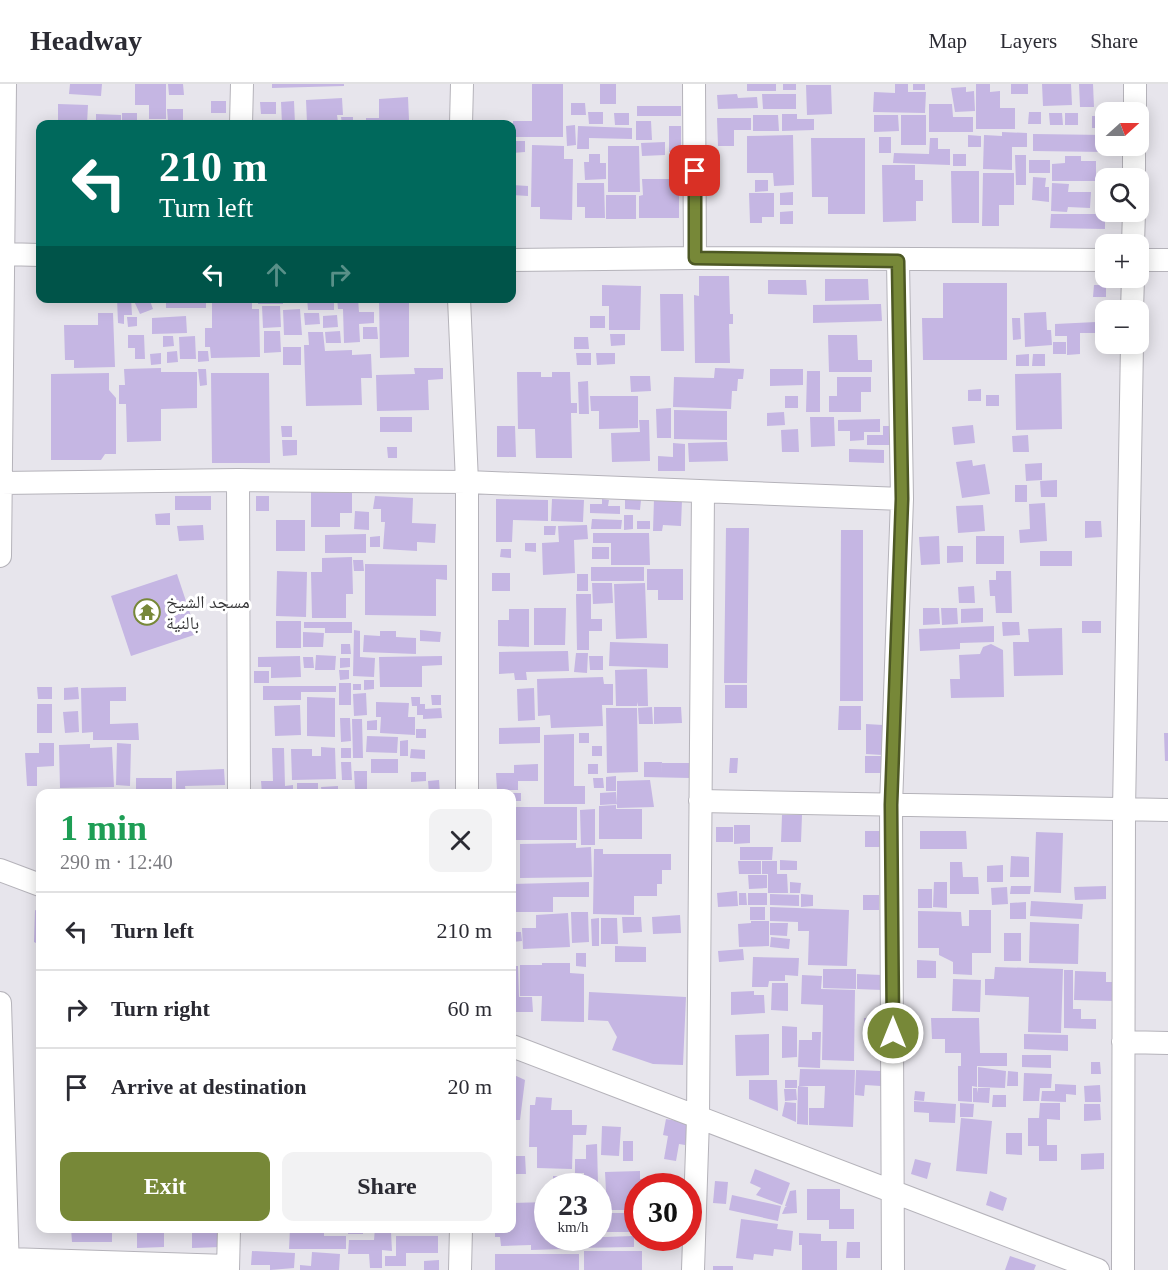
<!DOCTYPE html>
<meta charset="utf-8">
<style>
:root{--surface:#fff;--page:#f2f2f3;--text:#2b2b33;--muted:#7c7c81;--line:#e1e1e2;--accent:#778838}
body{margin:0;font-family:"Times New Roman","Noto Naskh Arabic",serif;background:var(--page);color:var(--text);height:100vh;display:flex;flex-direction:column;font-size:22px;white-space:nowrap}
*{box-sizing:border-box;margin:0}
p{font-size:20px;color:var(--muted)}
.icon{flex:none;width:33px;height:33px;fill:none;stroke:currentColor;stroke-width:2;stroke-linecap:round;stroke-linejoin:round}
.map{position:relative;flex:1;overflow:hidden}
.drawer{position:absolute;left:36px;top:705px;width:480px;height:444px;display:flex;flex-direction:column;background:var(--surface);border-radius:12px;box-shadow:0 3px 15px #0003}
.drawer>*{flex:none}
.top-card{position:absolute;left:36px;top:36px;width:480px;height:183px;border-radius:12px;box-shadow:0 3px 15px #0003;background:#00695c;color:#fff;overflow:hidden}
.needle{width:39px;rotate:69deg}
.tools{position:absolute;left:1095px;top:18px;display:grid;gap:12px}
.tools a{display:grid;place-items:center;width:54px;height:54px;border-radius:12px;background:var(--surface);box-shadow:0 3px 15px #0003;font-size:30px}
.speed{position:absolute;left:534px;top:1089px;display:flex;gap:12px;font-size:30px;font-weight:700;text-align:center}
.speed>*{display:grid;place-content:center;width:78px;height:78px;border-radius:50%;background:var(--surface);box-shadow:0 3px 15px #0003;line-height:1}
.speed small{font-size:15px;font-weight:400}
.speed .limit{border:9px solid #d22;background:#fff;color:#111}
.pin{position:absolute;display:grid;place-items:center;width:51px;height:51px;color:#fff;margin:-26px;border-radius:12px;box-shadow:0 3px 9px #0006}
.me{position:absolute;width:66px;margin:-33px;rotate:0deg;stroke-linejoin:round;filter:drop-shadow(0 0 4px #0008)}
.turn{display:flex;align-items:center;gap:21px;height:126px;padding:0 24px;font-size:27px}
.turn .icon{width:78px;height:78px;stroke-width:2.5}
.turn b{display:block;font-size:42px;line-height:51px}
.lanes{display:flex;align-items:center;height:57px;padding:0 24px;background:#0003;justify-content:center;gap:30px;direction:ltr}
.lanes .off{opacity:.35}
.round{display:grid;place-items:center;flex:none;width:63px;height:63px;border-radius:12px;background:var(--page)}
.summary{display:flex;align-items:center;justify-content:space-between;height:102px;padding:0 24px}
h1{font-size:36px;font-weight:800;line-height:45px;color:#1e9e55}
.primary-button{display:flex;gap:12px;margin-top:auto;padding:12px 24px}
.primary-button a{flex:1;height:69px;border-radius:12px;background:var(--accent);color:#fff;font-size:24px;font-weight:800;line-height:69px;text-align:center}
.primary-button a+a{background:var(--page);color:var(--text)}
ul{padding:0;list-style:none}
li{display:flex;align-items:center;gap:18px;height:78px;padding:0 24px;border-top:2px solid var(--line)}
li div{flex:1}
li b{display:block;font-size:22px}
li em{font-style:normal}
header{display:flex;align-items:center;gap:36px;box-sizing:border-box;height:84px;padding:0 30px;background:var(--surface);border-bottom:2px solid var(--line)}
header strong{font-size:28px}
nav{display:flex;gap:33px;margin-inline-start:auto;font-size:21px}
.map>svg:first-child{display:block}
.building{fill:#c5b6e3}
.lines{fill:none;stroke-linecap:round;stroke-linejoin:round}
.street-casing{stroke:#b5b3ba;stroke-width:24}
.street{stroke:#fff;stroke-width:22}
.route-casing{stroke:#4d5824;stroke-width:15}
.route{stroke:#778838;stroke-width:10}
.labels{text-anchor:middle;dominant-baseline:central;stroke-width:6;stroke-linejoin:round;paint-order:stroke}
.poi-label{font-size:18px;fill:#333335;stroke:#fff;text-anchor:start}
</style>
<header>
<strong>Headway</strong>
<nav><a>Map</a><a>Layers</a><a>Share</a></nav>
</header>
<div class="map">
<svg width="1168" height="1186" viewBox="0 0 1168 1186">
<rect width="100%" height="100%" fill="#e7e5ec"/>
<path class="building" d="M70,0H102L101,12L69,10Z
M135,0H166V35H149V21H135Z
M168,0H183L184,11H169Z
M272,0H344V2L272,4Z
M532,0H563V53H513V37H532Z
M600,0H616V20H600Z
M747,0H776V7H747Z
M783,0H796V6H783Z
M895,0H908V8H926L925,29L873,28L874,8L895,9Z
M913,0H925V6H913Z
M976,0H990V8L1000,7V24H1015V45H976Z
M1011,0H1028V10H1011Z
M1042,0H1071L1072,21L1043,22Z
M1079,0H1093L1094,23H1080Z
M806,1H831L832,30L807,31Z
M966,3V8L974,7L975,27L955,28L951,4Z
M737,10L738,14L757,13L758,24L718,25L717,11Z
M762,10H796V25H763Z
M408,13L409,36L379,40V15Z
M342,14L343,31H337L338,38L307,39L306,16Z
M211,17H226V29H211Z
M294,17L295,40H282L281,18Z
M260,18H276V30H261Z
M571,19H585L586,31H571Z
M58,20L88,21L87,40H58Z
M929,20H952L953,33H973V48H929Z
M637,22H681V32H637Z
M167,25H183V37H168Z
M588,28H603V40H589Z
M1029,28H1041V40H1028Z
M122,29H137V40H122Z
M614,29H629V41H615Z
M1049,29H1062L1063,41H1050Z
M1065,29H1078V41H1065Z
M96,30L121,31V40H96Z
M782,30H797V35H814V46L782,47Z
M753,31H778L779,47H753Z
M874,31H898L899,47L874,48Z
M901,31H926V61H901Z
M1092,32H1105V44H1092Z
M341,33H353V40H342Z
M366,34H379V40H366Z
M717,34H751V46H734V62H718Z
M442,36L443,40H392V38Z
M636,37H651L652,56H636Z
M575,41L576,61L567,62L566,42Z
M578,42L632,44V55L589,54V65H577Z
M669,42H681V68H669Z
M1002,48L1027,49V63H1012V86L983,85L984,51L1002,52Z
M1033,50L1105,51V68L1033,67Z
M793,51L794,101L774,102L773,89H747V52Z
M968,51L981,52V63H968Z
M38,53H40V78H37Z
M879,53H891V69H879Z
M811,54H865V130H828V113H812Z
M930,54H938V65H950V81L893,79L894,69L929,70Z
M512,57H525V68L512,69Z
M665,58V71L642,72L641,59Z
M532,61L564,62V75H573L572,136L540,135V123H531Z
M608,62H639L640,108H608Z
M589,70H600V79H606V95L585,96L584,78H589Z
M953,70H966V82H953Z
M1015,71H1026V101H1016Z
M1065,72H1081V77H1096V97H1052V80L1065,79Z
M1029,76H1050V89H1029Z
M882,81H915V96H923V117H916V137L883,138Z
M951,87H979V139H952Z
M983,89H1014V121H999V142H982Z
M1033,93L1046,94L1045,103H1049V118L1032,116Z
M642,95H679V134H639V112L643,111Z
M755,96H768V107L755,108Z
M577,99H604L605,134H585V123H577Z
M1052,99L1069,100L1068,108H1091L1090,124L1068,123L1067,128L1051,127Z
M512,101L528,102V112L512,111Z
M793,108V121H780V109Z
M749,109H774V133H762V139H750Z
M606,111H636V135H606Z
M37,117H40V136H36Z
M793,127V140H780V128Z
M1051,130H1105V145L1050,144Z
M37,191H40V203H37Z
M699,192H729L730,230H733V240H729L730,279H695L694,211L699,212Z
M825,195H868L869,216L825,217Z
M768,196H806L807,211L768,210Z
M943,199H1007V276H923L922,234H943Z
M602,201L641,202L640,246H609V222H602Z
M1094,201H1106V213H1093Z
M660,210H683L684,267H661Z
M117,214H131L132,231H124V240L118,239Z
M140,214H149L153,225L140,230L134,217Z
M166,214H206V224H166Z
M212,214H252V225H259L260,273L211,274L210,263H205V244H212Z
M258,214H283V220H258Z
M307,214H334V226H308Z
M337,214H358L359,228H374V239L359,240L360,258L344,259L343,225H338Z
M379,214H409V273L380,274Z
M881,220L882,237L813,239V221Z
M262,222H280L281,243L263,244Z
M300,225L302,251H284L283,226Z
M1046,228L1047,246H1051L1052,261L1025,263L1024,229Z
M98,229H113L115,283L74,284V276H65L64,241H98Z
M304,229H319L320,240L305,241Z
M337,231L338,243L323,244V232Z
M186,232L187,249L152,250V234Z
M590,232H605V244H590Z
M127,233H137V242L128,243Z
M1012,234H1020L1021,255L1013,256Z
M1096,238V249H1080V270L1067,271V252H1055V240Z
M363,243H377L378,255H363Z
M264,247H280L281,268L264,269Z
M340,247L341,259H326L325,248Z
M308,248H323L325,267L352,266V271L371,270L372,294H361L362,321L306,322L304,261H309Z
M610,250H625V261L611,262Z
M128,251H144L145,275H135V264H128Z
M828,251H857L858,276H872V288H829Z
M163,252H173L174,262L163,263Z
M195,252L196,275H180L179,253Z
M574,253H588L589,265H574Z
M1053,258H1066V270H1053Z
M283,263H301V281H283Z
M177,267L178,278L167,279V268Z
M198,267H208L209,277L198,278Z
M161,269V280L151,281L150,270Z
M576,269H591V281H577Z
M596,269H615V280L597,281Z
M1029,270V282H1016V271Z
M1033,270H1045V282H1032Z
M161,284V288H197V324L161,325V357L127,358L126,320H119V301H125L124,285Z
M414,284H443V295L428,296L429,326L377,327L376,291L415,290Z
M715,284L744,285L743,295H738L737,307H732L731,325L673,323L674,293L714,294Z
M198,285H206L207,301L200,302Z
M770,285H803V301L770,302Z
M807,287H820V328H806Z
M517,288H541V293H552V288H570L571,319H577V329H571L572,374H536L535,345H518Z
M109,289V306L116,314V370H105L101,376H51V290Z
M211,289H269L270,379H212Z
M1061,289L1062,345L1016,346L1015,290Z
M630,292H650L651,307L631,308Z
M837,293H871V308H861V328H829V312H837Z
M588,297L589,330H579L578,298Z
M981,305V317H968V306Z
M986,311H999V322H986Z
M590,312H638V344L599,345V327H591Z
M785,312H798V324H785Z
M671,324V354H657L656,325Z
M674,326L727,327V356L674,355Z
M784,328L785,341L767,342V329Z
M380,333H412V348H380Z
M810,333H834L835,362L811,363Z
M880,335V348H864V356L850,357V347H838V336Z
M639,336H649L650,377L612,378L611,349L640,348Z
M973,341L975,359L954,361L952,343Z
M281,342H292V353H282Z
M497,342H515L516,373H497Z
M883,342H895V361H867V351H883Z
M798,345L799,368H782L781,346Z
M1028,351L1029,368H1013L1012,352Z
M282,356H297V371L283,372Z
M727,358L728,377L689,378L688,359Z
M673,359L685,360V387H658V372L673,373Z
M387,363H397V374H388Z
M849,365L884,366V379L849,378Z
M972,376L973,382L985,380L990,410L962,414L956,378Z
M1042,379V396L1026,397L1025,380Z
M1057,396V413H1041L1040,397Z
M1015,401H1027V418H1015Z
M311,408L352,409V429H340V443H311Z
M175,412H211V426H175Z
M256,412H269V427H256Z
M375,412L413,414L412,439L436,440L435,459L417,458V467L383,465L385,438H381V425H373Z
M496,415L548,416V437L513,436L512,458H496Z
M552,415L584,416L583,438L551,437Z
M602,415L609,416L608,422H620V430L590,429V420H602Z
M625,415L641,416L640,426L625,425Z
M654,415L682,416L681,442L663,441L662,447H653Z
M1045,419L1047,457L1020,459L1019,446L1030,445L1029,420Z
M983,421L985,447L958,449L956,422Z
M355,427L369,428V446L354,445Z
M170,429V441H156L155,430Z
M624,431H633V445L624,446Z
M592,435L622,436L621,445H591Z
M276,436H305V467H276Z
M637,437H650V445H637Z
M1085,437H1101L1102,453L1085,454Z
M203,441L204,456L179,457L177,442Z
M587,441L588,455L574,456L575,489L543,491L542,459L559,458L558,442Z
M544,442H556L555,451H544Z
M726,444H749L747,599H724Z
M841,446H863V617H840Z
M593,449H649L650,481H611V459H593Z
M366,450V469H325V451Z
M380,452V463H370V453Z
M939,452L940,480L921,481L919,453Z
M976,452H1004V480H976Z
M525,459H536V468L525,467Z
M947,462H963V478L947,479Z
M592,463H609V475H592Z
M501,465H511V474L500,473Z
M1040,467H1072V482H1040Z
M352,473L353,510H346V534H312L311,488H322V474Z
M353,476H363L364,487H354Z
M365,480L447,481V496L436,495V532L365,531Z
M591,483H644V497H591Z
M647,485H683V516H658V506H647Z
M277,487L307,488L306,533L276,532Z
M996,487H1011L1012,529H996L995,512H990L989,496H996Z
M492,489H510V507H492Z
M177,490L197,550L131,572L111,512Z
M577,490H588V507H577Z
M592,499H612L613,519L593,520Z
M645,499L647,554L616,555L614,500Z
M974,502L975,519H959L958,503Z
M576,510H591V535H602V547H589V566H577Z
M534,524H566L565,561H534Z
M923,524H939L940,540L923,541Z
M941,524H957L958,540L942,541Z
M983,524V538L961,539V525Z
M509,525H529V563L498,562V536H509Z
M276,537H301V564H276Z
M1082,537H1101V549H1082Z
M304,538H352V549H325V544H304Z
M1002,538H1019L1020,551L1003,552Z
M994,542V558L960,559V565L920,567L919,545Z
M1062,544L1063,591L1014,592L1013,558H1029L1028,545Z
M354,546L360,547V573L375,574L374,593L353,592Z
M420,546L441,548L440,558L420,557Z
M380,547H396V553L416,554V570L363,568L364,551L380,552Z
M303,548L324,549L323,563H303Z
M610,558L668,560V584L609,582Z
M341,560H350L351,570H341Z
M991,560L1003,566L1004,613L951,614L950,595H960L959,571L980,570L983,563Z
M568,567L569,587L526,588L527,596H515L514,589L499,590V568Z
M576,569H588L587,589L574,588Z
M316,571L336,572L335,586H315Z
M300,572L301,593L271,594V583H258V573Z
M442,572V581L422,582V603H380L379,573Z
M589,572H603V586H590Z
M303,573H313L314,584H304Z
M340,574H350V583L340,584Z
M647,585L648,622H638V618L637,622H616L615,586Z
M339,586H349V595L340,596Z
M254,587H269V599H254Z
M603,593L604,600H613V621H602L603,642L551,644L550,631L538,632L537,595Z
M364,596H374V605L364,606Z
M339,599H351V621H339Z
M353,600H361V606H353Z
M725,601H747V624H725Z
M263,602H336V608H301V616H263Z
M37,603H52V615H38Z
M78,603L79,615L64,616V604Z
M126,603V617H110V640L138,639L139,656H93V648L82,649L81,604Z
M534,604L535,636L518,637L517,605Z
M366,609L367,631L354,632L353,610Z
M431,611H441V621H432Z
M307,613L335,614V653L307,652Z
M411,613H420V620H425V625L441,624L442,634L423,635V631H417V622H412Z
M376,618L409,619L408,633H415V651L380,649L381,633H376Z
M37,620H52V649H37Z
M300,621L301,651L275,652L274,622Z
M839,622H861V646H838Z
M652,623L653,640H639L638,624Z
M654,623H681L682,639L654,640Z
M606,624H637L638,688L607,689Z
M78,627L79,648L65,649L63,628Z
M340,634H350L351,657L341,658Z
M352,635H362L363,674H353Z
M377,636V646H367V637Z
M866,640L883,641L882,671L866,670Z
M540,643V659L499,660V644Z
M416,645H426V654H416Z
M579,649H589V659H579Z
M1164,649H1168V677H1165Z
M574,650V702H585V720H544V651Z
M367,652L398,653L397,669L366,668Z
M408,656V672H400V657Z
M39,659H54V682L37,683V702H27L25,669H39Z
M117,659L131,660L130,702L116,701Z
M90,660V664L112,663L114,703L60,704L59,661Z
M592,662H602V672H592Z
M321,663L335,664L336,695L292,696L291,665H312V672H321Z
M272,664H284L285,702L293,701V710H262L261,697H273Z
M341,664H351V674H341Z
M411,665L425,666V675L410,674Z
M865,672H883L882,689H865Z
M730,674H738L737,689H729Z
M371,675H398V689H371Z
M341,678H351L352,696H342Z
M644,678H662L661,691L662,679H689V694L644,693Z
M538,680V697H518V706H497L496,689H514V681Z
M588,680H598V690H588Z
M224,685L225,701L185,702L186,710H176V687Z
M354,687H367V705H355Z
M411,688H426V697L411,698Z
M616,692V707H606V693Z
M136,694H172V710H142V706H136Z
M593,694H603L604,704H594Z
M439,696L440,710H429L428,697Z
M650,696L654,723L617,724V697Z
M297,699H318V709H297Z
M338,702V710H322L321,703Z
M111,707H127V710H111Z
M616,708L617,720L600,721V709Z
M512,709H521V717H512Z
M616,721V725H642V755H599V722Z
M512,723H577V756H512Z
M595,725V761H581L580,726Z
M782,731H802L801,758H781Z
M734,741H750V759L734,760Z
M716,743H733V758H716Z
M865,747H880L881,763H865Z
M920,747H966L967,765H920Z
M1036,748L1063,749L1061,809L1034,808Z
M38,754L40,755V770H38Z
M576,759V764L591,763L592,793L520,794V760Z
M740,763H773L772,776H740Z
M594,765H603V770H671V786H662V800H657V812H634V831L593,830Z
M512,766H515L516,790H512Z
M1011,772L1029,773V793H1010Z
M780,776L797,777V786H780Z
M738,777H761V790H739Z
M762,777H777V790H787L788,809H768V790H762Z
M950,778H962L963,793H978L979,810H950Z
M1003,781V798H987V782Z
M748,791H767V804L749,805Z
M589,798V813H553V828H512V800Z
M790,798L801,799L800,809H790Z
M934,798H947V824L933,823Z
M1011,802H1031L1030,810H1010Z
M1106,802V815L1075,816L1074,803Z
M1007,803L1008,820L992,821L991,804Z
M918,805H932V824H918Z
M737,807L738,822L718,823L717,809Z
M739,809H746L747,821H739Z
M748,809H767V821H748Z
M770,810L799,811V822L770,821Z
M801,810L813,811V822L801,823Z
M863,811H879V826H863Z
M1031,817L1083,820L1082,835L1030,832Z
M1026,818V835H1010V819Z
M750,823H765V836H750Z
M770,823L849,826L847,882L808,881L809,847H798V838L770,837Z
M35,826L40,828V861L34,858Z
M969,826H991V869H972V891L953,890V878L939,871V864H918V827L961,828L962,842H969Z
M571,828H588L589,858L572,859Z
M568,829L570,863L523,865L522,844H536V831Z
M680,831L681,849L653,850L652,833Z
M622,833H641L642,848L623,849Z
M599,834V862H592L591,835Z
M601,834H617L618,860H601Z
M751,837H769V862L739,863L738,840L751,839Z
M1030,838L1079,840L1078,880L1029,879Z
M770,839H788L787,852L770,851Z
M512,848H521L522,857L512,858Z
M1004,849H1021V877H1004Z
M771,853L790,855L789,865L770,863Z
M615,862L646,863V878H615Z
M743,865L744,876L719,878L718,867Z
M576,869H586V883L576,882Z
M753,873L799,874L798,892L785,891V897H769L768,903H752Z
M917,876L936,877V894H917Z
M542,879H570V889L584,890V938L541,937L542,912H520V881H542Z
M512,882H518L519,913H532L533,928H512Z
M995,883L1063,885L1061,949L1028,948L1029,913L985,911V895H994Z
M823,885H856V905L823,904Z
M1064,886H1073V925H1081V935H1096V945L1064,944Z
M1075,887L1106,888V898H1115V917L1074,916Z
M857,890L882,891V906L857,905Z
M802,891L822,892L821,905L855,906L854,977L822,976L823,921L801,920Z
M953,895L981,896L980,928L952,927Z
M772,899H788V927L771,926Z
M754,907V911H764L765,929L731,931V908Z
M589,908L686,913L683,981L653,980L612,966L617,953L608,937L588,936Z
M864,934H877L876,947H864Z
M931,934H979L980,969H1007V982H977V1003L972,1002V1018L958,1017V982H961V969H945V955H932Z
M782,942L797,943V973L782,974Z
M812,948H821L820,984L798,983L799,956H812Z
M769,950V991L736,992L735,951Z
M1024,950L1068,951V967L1024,965Z
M1022,971H1051V984L1022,983Z
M1091,978H1100L1101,990H1091Z
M978,983L1006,987L1005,1004L978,1003Z
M800,985L855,986L853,1043L809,1041V1024H824L825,1002H799Z
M856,986L881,987V1002L865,1001L864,1012L855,1011Z
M1008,987L1018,988V1002H1007Z
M1024,989L1052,990L1051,1004H1040L1039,1017H1023Z
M512,990L525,996L520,1036H512Z
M749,996H777L778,1027L749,1015Z
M785,996H797V1004H785Z
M1055,1000L1076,1001V1011L1066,1010V1018L1041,1017L1042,1007H1055Z
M1100,1001L1101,1018H1085L1084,1002Z
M798,1002L808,1003V1041L797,1040Z
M973,1004H977V1009L978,1004H990L989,1019L973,1018Z
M784,1005H796L797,1016L785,1017Z
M915,1007L925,1008L924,1017L914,1016Z
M993,1011H1006V1023H992Z
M536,1013L552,1014L551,1026H572V1041H587L586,1051H573L572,1085L537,1084V1063H529L530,1021H535Z
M37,1016H40V1040H36Z
M914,1017L956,1020L955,1039L929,1038V1029L914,1028Z
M785,1018L796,1019V1038L782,1032Z
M960,1019L974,1020L973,1033H960Z
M1040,1019H1060V1036L1047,1035V1061H1057V1077H1039V1062H1028V1034H1039Z
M1084,1020H1100L1101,1036L1084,1037Z
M961,1034L992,1037L987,1090L956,1087Z
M666,1035L689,1039L685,1061L679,1060L676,1077L664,1075L668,1052L663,1051Z
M602,1042L621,1043L619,1072L601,1071Z
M1006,1049H1022V1071L1006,1070Z
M623,1057H633V1077H623Z
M597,1060L598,1100L584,1101V1089H575V1075H586V1061Z
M1104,1069V1085L1081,1086V1070Z
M512,1072H525L526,1090H512Z
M915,1075L931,1079L927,1095L911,1090Z
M755,1085L790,1099L782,1121L756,1111L761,1104L750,1099Z
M640,1087V1095H647L648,1102H638L635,1126H607L605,1088Z
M553,1092L571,1093V1102H553Z
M655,1097L681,1098V1102H654Z
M715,1097L728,1098L726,1120L713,1119Z
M598,1105H601V1125H598Z
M807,1105H840V1125H854V1145H829V1136H807Z
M796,1106L797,1129L782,1130L785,1123H787L785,1122L790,1107Z
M990,1107L1007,1114L1003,1127L986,1121Z
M732,1111L781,1122L778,1137L729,1126Z
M548,1118V1154H564V1165L531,1166V1161L501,1162L500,1153H495V1144H512V1119Z
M605,1129H634V1148H606Z
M741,1135L778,1140L777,1145L793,1147L791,1167L774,1165L773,1172L754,1170L753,1176L736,1174Z
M598,1137H603L602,1146H598Z
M71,1144H112V1158H72Z
M137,1144H164V1163L137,1164Z
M192,1144H221V1163L192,1164Z
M290,1144H324V1152H346V1165H289Z
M348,1144H363V1150H348Z
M375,1144H406V1148H391L392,1167L382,1166V1184H370L369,1170H348L349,1156H374Z
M799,1149L821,1150V1157H837V1186H802V1161H799Z
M396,1152H438V1169H406V1182H385V1172H396Z
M634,1152V1163L574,1164V1154Z
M847,1158H860V1174H846Z
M252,1167L295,1169L294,1184L270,1186V1181H251Z
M584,1167H642V1186H584Z
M312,1168L340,1170L339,1186H300V1181L311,1182Z
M495,1170H579V1186H495Z
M1010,1172L1036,1181L1034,1186H1005Z
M439,1176V1186H424V1177Z
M713,1182H733V1186H713Z"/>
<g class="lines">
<g class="street-casing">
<path id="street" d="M694,0L695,174
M1135,28V0
M241,40L242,0
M461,40L462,0
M1134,94V62
M1133,160L1134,128
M3,170L40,171
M512,176L695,174L1106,176
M1138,176H1168
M459,214L467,398V710
M1132,226L1133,194
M238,396L239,710
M1,399L238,396L467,398L902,415
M0,472L5,0
M700,717L1168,726
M0,786L40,801
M0,919L8,1186
M1123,958L1168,959
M512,962L1098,1186
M8,1175L228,1182
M228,1186L229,1144
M460,1186L461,1144
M693,1186L698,1035L703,408
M893,1186L891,721L902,415L898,177
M1123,1186L1124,727L1132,260"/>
</g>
<use href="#street" class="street"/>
</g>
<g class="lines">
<g class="route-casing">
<path id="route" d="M695,87V174L898,177L902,415L891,721L893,949"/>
</g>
<use href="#route" class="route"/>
</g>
<defs>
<g id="temple-ring" transform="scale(1.35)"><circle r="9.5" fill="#fff" stroke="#778838" stroke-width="1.5"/><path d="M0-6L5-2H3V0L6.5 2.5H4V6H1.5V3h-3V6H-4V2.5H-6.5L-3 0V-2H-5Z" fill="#778838"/></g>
</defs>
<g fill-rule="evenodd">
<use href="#temple-ring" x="147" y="528"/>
</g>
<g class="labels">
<g class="poi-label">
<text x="166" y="518">مسجد الشيخ<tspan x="166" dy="21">بالنية</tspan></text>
</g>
</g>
</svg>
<div class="tools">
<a><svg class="needle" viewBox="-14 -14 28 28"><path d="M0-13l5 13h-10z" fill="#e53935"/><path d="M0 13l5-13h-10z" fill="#7c7c81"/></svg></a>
<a><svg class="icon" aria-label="search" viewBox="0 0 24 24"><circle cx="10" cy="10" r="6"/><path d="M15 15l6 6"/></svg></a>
<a>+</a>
<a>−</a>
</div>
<div class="speed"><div>23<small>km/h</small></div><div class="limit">30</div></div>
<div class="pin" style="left:695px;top:87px;background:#d93025"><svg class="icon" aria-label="arrive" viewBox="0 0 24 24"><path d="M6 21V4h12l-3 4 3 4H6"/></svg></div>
<svg class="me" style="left:893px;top:949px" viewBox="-20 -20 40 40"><circle r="17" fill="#778838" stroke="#fff" stroke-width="3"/><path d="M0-11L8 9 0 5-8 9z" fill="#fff"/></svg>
<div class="top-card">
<div class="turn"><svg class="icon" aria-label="left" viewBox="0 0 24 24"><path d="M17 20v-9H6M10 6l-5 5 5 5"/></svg><div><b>210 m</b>Turn left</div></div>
<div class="lanes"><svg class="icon" aria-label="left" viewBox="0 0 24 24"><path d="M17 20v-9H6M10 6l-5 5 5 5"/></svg><svg class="icon off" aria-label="ahead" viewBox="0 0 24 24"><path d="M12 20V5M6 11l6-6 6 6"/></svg><svg class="icon off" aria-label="right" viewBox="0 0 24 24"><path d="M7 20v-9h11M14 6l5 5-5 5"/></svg></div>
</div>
<section class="drawer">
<div class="summary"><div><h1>1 min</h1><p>290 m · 12:40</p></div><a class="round"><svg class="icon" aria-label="close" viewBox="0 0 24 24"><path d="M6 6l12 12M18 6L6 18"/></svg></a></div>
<ul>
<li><svg class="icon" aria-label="left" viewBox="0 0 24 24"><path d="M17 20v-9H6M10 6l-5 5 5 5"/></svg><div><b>Turn left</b></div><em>210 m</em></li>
<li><svg class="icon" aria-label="right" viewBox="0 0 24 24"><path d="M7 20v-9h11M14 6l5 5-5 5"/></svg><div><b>Turn right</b></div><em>60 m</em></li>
<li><svg class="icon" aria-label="arrive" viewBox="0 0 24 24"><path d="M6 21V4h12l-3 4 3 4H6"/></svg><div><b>Arrive at destination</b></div><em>20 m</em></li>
</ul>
<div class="primary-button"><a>Exit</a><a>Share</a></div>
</section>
</div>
